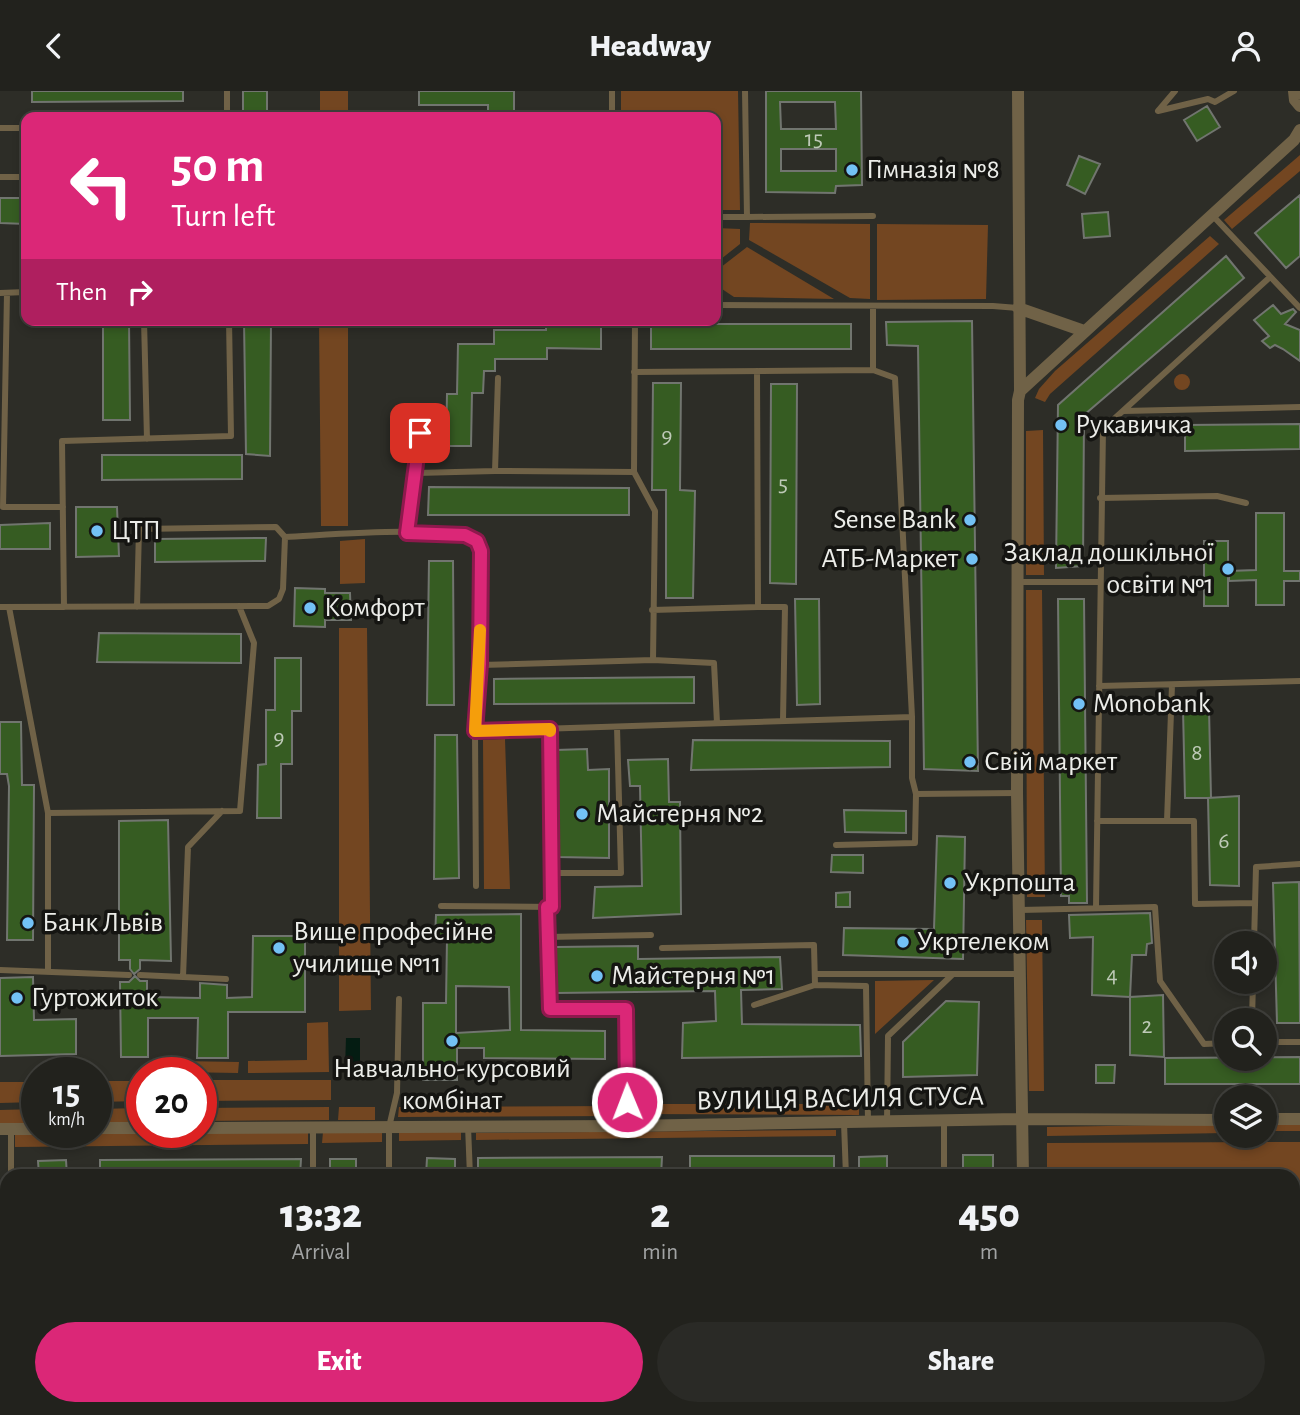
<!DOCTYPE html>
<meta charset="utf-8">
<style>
:root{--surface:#22221d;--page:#2a2a26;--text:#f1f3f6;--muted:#a2a4a4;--line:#3f3f3b;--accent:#db2777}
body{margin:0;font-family:"Alegreya Sans",sans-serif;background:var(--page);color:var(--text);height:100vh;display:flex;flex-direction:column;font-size:26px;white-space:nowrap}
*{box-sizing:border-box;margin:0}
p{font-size:23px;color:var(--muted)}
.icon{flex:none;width:38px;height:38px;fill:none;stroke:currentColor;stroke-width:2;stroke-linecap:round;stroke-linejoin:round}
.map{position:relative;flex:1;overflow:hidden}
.side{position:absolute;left:0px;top:1078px;width:1300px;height:247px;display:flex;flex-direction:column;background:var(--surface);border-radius:21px 21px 0 0;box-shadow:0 4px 10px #0003,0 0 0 2px var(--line)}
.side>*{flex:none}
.banner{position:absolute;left:21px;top:21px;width:700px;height:214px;border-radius:14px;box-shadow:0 4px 10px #0003,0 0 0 2px var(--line);background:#db2777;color:#fff;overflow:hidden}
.controls{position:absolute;left:1214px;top:840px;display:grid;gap:14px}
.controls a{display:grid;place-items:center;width:63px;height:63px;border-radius:50%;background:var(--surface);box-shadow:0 4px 10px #0003,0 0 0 2px var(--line);font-size:35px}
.speed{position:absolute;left:21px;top:966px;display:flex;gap:14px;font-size:35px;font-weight:700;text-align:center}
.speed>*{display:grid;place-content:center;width:91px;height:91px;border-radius:50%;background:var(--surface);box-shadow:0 4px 10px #0003,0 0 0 2px var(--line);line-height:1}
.speed small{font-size:18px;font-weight:400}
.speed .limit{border:10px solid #d22;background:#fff;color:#111}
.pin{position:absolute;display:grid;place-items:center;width:60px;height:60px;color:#fff;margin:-30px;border-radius:14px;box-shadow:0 4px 10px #0006}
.me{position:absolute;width:77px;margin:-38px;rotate:359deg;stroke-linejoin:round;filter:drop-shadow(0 0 5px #0008)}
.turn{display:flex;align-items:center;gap:24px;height:147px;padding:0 35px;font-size:32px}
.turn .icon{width:91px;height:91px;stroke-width:2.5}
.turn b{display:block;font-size:49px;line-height:60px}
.then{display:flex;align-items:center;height:66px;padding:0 35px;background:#0003;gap:14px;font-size:26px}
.eta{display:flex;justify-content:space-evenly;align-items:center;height:119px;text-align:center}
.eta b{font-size:42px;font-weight:800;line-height:49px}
.cta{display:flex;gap:14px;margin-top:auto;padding:14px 35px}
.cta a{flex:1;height:80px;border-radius:42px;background:var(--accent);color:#fff;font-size:28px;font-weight:800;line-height:80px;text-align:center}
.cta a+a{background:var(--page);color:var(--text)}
header{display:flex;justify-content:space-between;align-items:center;height:91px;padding:0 35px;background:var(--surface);font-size:32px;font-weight:800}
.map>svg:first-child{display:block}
.green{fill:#734621}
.water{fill:#041c12}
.building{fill:#365c22;stroke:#71756f;stroke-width:2;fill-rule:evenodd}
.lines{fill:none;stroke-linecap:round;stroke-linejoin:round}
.lane{stroke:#706247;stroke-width:6}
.street{stroke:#706247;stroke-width:12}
.route-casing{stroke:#8e194d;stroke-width:18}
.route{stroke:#db2777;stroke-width:12}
.slow{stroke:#f59e0b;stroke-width:12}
.poi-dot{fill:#73c1f5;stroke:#151512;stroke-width:2.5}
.labels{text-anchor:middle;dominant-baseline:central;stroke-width:7;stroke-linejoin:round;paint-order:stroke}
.number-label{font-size:24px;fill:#bec9b7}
.poi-label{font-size:28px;fill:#ecede9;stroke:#151512;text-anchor:start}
.street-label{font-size:28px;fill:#ecede9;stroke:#151512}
</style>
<header><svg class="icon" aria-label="back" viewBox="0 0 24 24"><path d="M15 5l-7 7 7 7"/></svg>Headway<svg class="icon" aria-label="person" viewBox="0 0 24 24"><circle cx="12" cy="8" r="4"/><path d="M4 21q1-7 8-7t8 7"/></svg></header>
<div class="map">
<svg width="1300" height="1324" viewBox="0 0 1300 1324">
<rect width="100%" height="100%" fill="#2d2d27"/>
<path class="green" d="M320,0H348V26H320Z
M621,0H738L740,119H716V26H621Z
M1300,64V80L1232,138L1224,129Z
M750,132L870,133V208L850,207L749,149Z
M877,133L988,134L986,208L877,209Z
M716,137L740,138V153L716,172Z
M1210,145L1219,153L1050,303L1045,311L1035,307L1039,298L1055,280Z
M747,156L834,208L734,206L716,194V180Z
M319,229H348V435H321Z
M1174 291a8 8 0 1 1 16 0a8 8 0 1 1-16 0Z
M1043,339L1044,484H1026V340Z
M365,448V492L340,493V450Z
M1026,499H1042L1045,806H1027Z
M339,537H367L371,919L339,920Z
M505,648L510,798H484L483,649Z
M1026,829H1042L1044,1000H1029Z
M934,889L875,943V890Z
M328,931L329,981L248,982V970L307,969V932Z
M180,970L239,971L238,982L179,981Z
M201,989H331V1009L201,1010Z
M96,990H142V1010L96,1011Z
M0,991H37V1011L0,1012Z
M640,1013H859V1024L639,1023Z
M620,1015L619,1025L398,1026L399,1016Z
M329,1016V1029L201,1030V1017Z
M339,1016H375V1029H338Z
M142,1017V1031L96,1032V1018Z
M37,1018V1032L0,1033V1019Z
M1227,1033V1042L1047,1045V1036Z
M1265,1033H1300V1040H1265Z
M836,1039V1045L476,1049V1042Z
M308,1040V1053L15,1056V1042Z
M461,1040V1049L399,1050V1041Z
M323,1041H382V1051L322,1052Z
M1300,1051V1324H1046V1318H1293V1085H1047V1052Z"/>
<path class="water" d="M346,947H360V978H345Z"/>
<path class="building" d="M32,0H183V10L32,11Z
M243,0H267V26H243Z
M419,0H514V26H488V14H419Z
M766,0H861L862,94L836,95L835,102L766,101ZM780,11H835L836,38H781ZM781,58H836V80H781Z
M1207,15L1220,36L1197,50L1184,29Z
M1079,65L1100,73L1085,103L1067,94Z
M1300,104V165L1286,177L1255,142Z
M0,107H26V133L0,132Z
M1108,121L1110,145L1084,147L1082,123Z
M1226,165L1244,187L1084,324L1083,475L1056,477L1058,314Z
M1273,214L1281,223L1293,218L1296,221L1285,233L1300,239V270L1283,258L1275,254L1270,257L1262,250L1269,245L1254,229Z
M103,229H129L130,329H103Z
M244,229H271L270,365L246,363Z
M546,229H601V258L547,257V268H495V280H484L483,302H472L471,355H446L447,303H457L458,253H494V239H546Z
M972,230L978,680L924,678L918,255L887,254L886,231Z
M651,233H851V258H651Z
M653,292H681L680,399L695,400L693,507H666V399H652Z
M771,293H797L796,493L770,492Z
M1300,333V358L1185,360V334Z
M102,364H242V388L102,389Z
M429,396L629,397V424H428Z
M76,416H117L119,465L76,466Z
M1256,422H1284V480H1300V490H1284V514H1256V489L1229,490V480L1256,479Z
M50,432V458H0V434Z
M266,447L265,470L155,471V448Z
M1204,450H1228V515H1204Z
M429,470H453L454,614H427Z
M295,497L325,498V502H350L351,529H325V536L294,535Z
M795,508H819L820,613L797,614Z
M1058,508H1084L1087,812H1069V805H1061Z
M99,542L241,543V572L97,571Z
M275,567H301V620H292V673H281V727H257L258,674L266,673V619H275Z
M694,586V612L494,613V588Z
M1183,618H1209L1211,707H1185Z
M0,631H21L22,694H34L33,849H7L9,695L7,683H0Z
M435,644H457L459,787L434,788Z
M693,649L890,650V676L691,679Z
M587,658L588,679L609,678V767L558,766L556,659Z
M668,668L669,711H680L681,823L593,827L595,796L642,795L640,695H630L628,669Z
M1239,705V795L1210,794L1208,707Z
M844,719L906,720V742L845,741Z
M168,729L171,870L140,869V878L134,883L130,878V869H119V730Z
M937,745L965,746L963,868L843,864L844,837L934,838Z
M832,764H863V782L831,781Z
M1299,791L1300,932H1277L1273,792Z
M850,801V816H836V802Z
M1150,822L1152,852L1147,853L1146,864H1132L1130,906L1092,904L1093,846L1070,847L1069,824Z
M521,823V939L605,940V968L484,967V957H457V989H423V912H446L447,847H435L436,824ZM456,895L509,896L510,939L456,942Z
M253,845H305V921H228V967H197L198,927H148V966H121L120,891H129L135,885L140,890H147V906L200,907V892L227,894V907L252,906Z
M638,855V868L780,866L782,898L741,899L742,933L860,934L861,965L682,967L683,932L716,930L715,900L556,902V856Z
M33,886L34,929L76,928V963L0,965V887Z
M1163,904L1164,966L1130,964V906Z
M946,910L979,911L977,984L903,986V951Z
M1300,966V993H1165V967Z
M1096,974H1115L1114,992H1096Z
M963,1064H993V1085H963Z
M690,1065H834V1085H690Z
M887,1065V1085H859V1066Z
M662,1066L661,1085H478V1067Z
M427,1067L455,1068V1085H426Z
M301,1068L300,1085H100V1069Z
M330,1068H356V1085H330Z
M66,1069L67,1085H39L38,1070Z"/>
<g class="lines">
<path class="lane" d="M612,0V26
M1175,0L1158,20L1208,8L1215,11L1234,0
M227,26V0
M0,37H26
M0,86H26
M1213,125L1300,217
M716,126H747L745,0
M747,126L873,125
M0,202L26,201
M7,202L3,416H63
M716,214L993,215L1018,217
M144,229L147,348
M873,279V216
M757,280L758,516H785L783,629
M634,281L873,279L895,287L912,626V687L916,703L915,752L836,754
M1123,320L1300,316
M495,380L498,287
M634,381L655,420L653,569
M416,382L422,323
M1100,407L1217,405L1246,412
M407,442L416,382L495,380L634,381L635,229
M1017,491H1099
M0,516L268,515L279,508L283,498L285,446C329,444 441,433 477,450L481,460L480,574L475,640L476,795
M9,516L48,722
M64,516L62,350L231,345L229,229
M137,516L139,438L276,436L285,446
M652,519L758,516
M480,574L653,569L714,572L717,632
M1172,594L1167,730H1194L1195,813L1254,812
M1099,595L1300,590
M475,640L912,626
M916,703L1017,702
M1097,730H1167
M551,782H621L617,636
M441,815L553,816L550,638
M547,816L550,918H626L628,1035
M1096,817L1103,338L1269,187
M1020,819L1155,816L1160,890L1204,953L1227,952
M547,846L651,844
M1254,852L1256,776L1300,773
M662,857L814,854L815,894L866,895L868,1030
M0,879L129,884
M48,880V722L240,720L254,552L239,515
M815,883H953
M140,884L226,888
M183,886L188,756L222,720
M754,914L815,894
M1252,929L1253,891
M1265,951H1300
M944,1031V1085
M844,1032L846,1085
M887,1032L888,945L953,883H1020
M468,1035L470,1085
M313,1036V1085
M11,1038V1085
M389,1085V1036L397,1002L399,908
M0,1284H7
M121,1324V1318
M355,1324L360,1318"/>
<path class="street" d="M1018,0L1020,300L1018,309L1017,702L1023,1085
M1294,0L1295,9L1300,15
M1018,217L1084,240
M1020,300L1294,49L1300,39
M1265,1028H1300
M96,1037H142
M201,1037L628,1035L1022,1028L1227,1029
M0,1038H37
M1026,1318L1027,1324"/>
</g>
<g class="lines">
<g class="route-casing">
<path id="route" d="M420,342L407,442L465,444L477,450L481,460L480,573L475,640L550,638L552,816H547L550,918H626L627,1011"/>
</g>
<use href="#route" class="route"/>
<path class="slow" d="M480,539L475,640L550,638V640"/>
</g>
<g class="poi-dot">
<circle cx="852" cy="79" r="7"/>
<circle cx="1061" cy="334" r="7"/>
<circle cx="970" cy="429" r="7"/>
<circle cx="97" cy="440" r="7"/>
<circle cx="972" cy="468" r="7"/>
<circle cx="1228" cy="478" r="7"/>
<circle cx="310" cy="517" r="7"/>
<circle cx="1079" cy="613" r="7"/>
<circle cx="970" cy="671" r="7"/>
<circle cx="582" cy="723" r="7"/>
<circle cx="950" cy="792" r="7"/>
<circle cx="28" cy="832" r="7"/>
<circle cx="903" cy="851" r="7"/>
<circle cx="279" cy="857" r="7"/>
<circle cx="597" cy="885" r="7"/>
<circle cx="17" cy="907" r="7"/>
<circle cx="452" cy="950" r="7"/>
</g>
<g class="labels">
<g class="number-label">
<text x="814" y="48">15</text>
<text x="667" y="345">9</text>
<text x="783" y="393">5</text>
<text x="279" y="647">9</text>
<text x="1197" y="662">8</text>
<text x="1224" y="750">6</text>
<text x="1112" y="884">4</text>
<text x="1147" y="935">2</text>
</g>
<g class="poi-label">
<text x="866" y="79">Гімназія №8</text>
<text x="1075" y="334">Рукавичка</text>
<text x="956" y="429" text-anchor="end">Sense Bank</text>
<text x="111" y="440">ЦТП</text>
<text x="1214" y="462" text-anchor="end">Заклад дошкільної<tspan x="1214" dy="32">освіти №1</tspan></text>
<text x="958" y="468" text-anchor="end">АТБ-Маркет</text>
<text x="324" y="517">Комфорт</text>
<text x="1093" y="613">Monobank</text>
<text x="984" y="671">Свій маркет</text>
<text x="596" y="723">Майстерня №2</text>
<text x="964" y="792">Укрпошта</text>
<text x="42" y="832">Банк Львів</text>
<text x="293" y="841">Вище професійне<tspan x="293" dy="32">училище №11</tspan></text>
<text x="917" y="851">Укртелеком</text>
<text x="611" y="885">Майстерня №1</text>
<text x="31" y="907">Гуртожиток</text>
<text x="452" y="978" text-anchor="middle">Навчально-курсовий<tspan x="452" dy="32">комбінат</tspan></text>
</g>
<g class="street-label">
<text transform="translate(840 1008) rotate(-1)">ВУЛИЦЯ ВАСИЛЯ СТУСА</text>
</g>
</g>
</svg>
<div class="controls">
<a><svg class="icon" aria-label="sound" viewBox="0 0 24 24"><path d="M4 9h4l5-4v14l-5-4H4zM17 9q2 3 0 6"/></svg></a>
<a><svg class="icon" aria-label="search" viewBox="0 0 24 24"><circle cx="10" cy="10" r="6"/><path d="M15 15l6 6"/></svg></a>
<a><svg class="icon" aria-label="layers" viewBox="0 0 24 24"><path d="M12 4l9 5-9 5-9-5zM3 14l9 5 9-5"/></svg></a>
</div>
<div class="speed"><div>15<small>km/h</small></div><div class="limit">20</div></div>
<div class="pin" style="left:420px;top:342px;background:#d93025"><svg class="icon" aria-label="arrive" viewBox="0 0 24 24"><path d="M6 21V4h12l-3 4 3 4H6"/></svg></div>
<svg class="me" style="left:627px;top:1011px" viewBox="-20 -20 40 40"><circle r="17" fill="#db2777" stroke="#fff" stroke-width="3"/><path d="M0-11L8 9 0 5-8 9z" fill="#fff"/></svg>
<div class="banner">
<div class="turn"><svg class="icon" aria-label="left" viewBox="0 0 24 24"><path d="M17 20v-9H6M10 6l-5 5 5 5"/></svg><div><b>50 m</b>Turn left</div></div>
<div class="then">Then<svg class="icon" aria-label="right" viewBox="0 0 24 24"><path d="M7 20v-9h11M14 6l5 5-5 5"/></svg></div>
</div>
<section class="side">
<div class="eta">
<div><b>13:32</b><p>Arrival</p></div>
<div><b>2</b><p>min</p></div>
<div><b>450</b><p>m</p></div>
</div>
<div class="cta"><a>Exit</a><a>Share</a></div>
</section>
</div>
